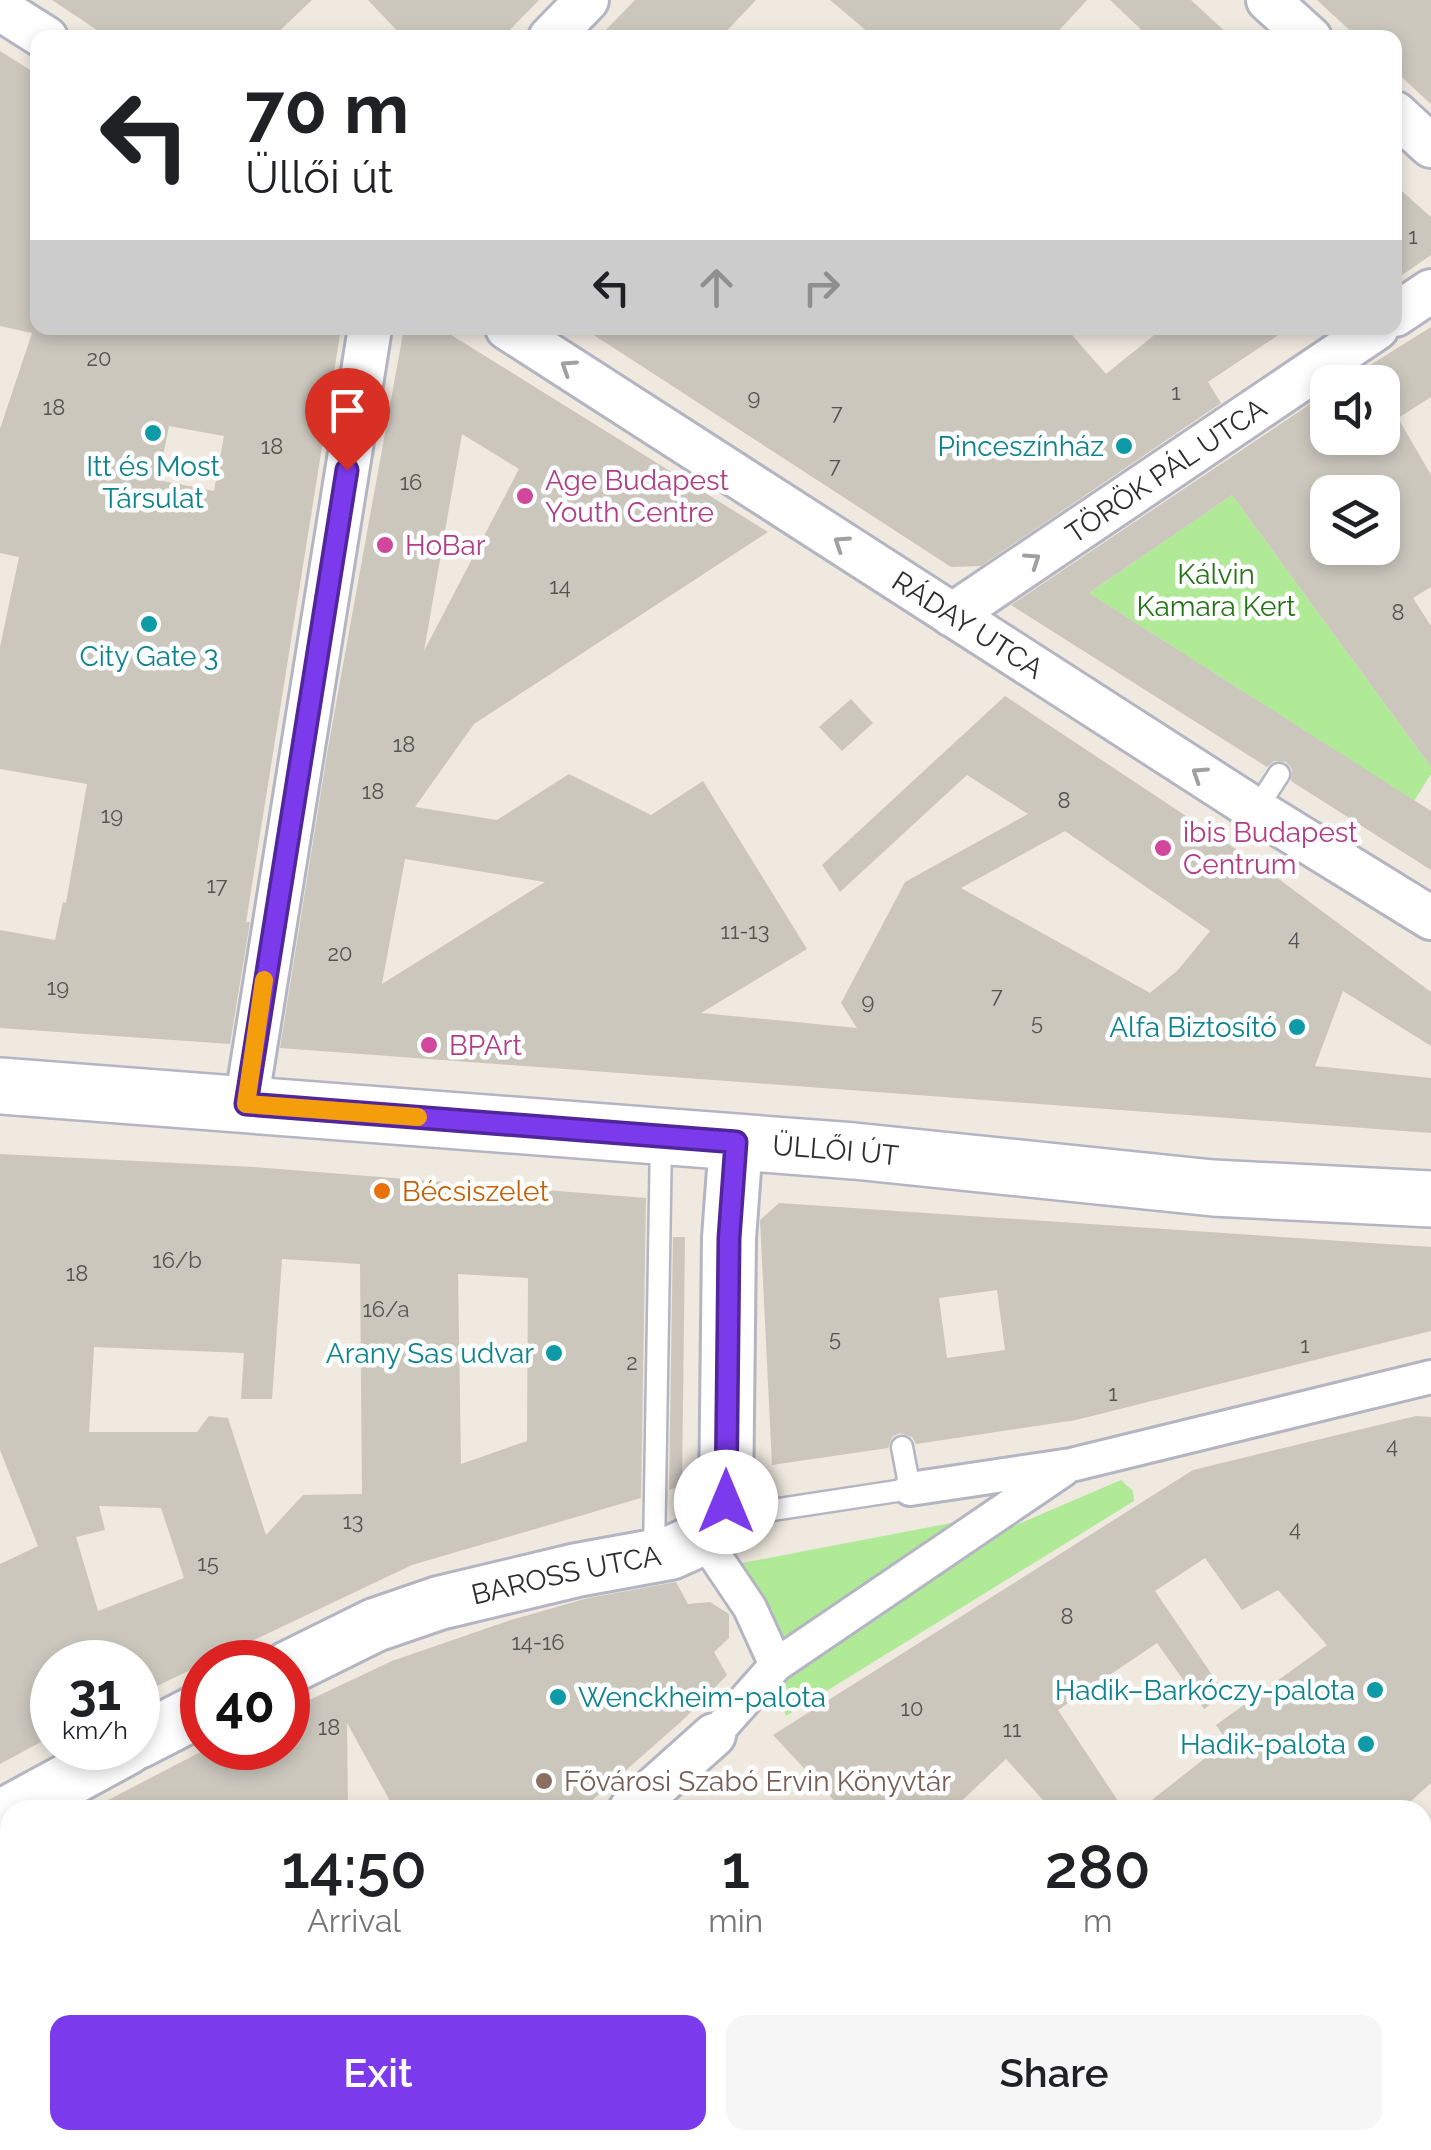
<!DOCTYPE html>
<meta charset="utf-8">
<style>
:root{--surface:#fff;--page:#f6f6f6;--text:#202124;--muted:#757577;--accent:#7c3aed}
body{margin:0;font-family:Raleway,sans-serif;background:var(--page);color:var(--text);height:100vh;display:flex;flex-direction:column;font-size:38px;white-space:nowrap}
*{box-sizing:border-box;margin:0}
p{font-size:32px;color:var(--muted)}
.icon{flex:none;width:55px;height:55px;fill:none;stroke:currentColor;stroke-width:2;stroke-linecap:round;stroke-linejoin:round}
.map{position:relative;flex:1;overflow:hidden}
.side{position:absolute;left:0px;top:1800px;width:1432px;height:350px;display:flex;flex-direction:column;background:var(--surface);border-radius:30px 30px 0 0;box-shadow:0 5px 15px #0003}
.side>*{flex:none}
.banner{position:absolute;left:30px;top:30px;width:1372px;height:305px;border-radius:20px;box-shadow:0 5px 15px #0003;background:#fff;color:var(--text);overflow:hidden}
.controls{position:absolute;left:1310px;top:365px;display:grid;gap:20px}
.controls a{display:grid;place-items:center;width:90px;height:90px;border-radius:20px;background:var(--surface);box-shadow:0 5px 15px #0003;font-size:50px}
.speed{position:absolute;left:30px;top:1640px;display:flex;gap:20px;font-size:50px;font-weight:700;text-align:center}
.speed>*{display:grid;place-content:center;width:130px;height:130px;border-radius:50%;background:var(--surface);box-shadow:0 5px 15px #0003;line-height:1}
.speed small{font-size:25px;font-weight:400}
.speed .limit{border:15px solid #d22;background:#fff;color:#111}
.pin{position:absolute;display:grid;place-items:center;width:85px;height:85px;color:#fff;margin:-102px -42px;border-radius:50% 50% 50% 0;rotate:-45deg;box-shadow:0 0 10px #0007}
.pin .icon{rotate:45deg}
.me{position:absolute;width:110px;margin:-55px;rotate:0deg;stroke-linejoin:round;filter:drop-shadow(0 0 8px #0008)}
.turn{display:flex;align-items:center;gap:35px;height:210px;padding:0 50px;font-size:45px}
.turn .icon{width:130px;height:130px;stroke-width:2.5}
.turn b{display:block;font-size:70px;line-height:85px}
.lanes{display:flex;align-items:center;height:95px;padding:0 50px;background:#0003;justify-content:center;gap:50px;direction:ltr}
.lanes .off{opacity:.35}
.eta{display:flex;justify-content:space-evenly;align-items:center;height:170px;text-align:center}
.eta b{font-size:60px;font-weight:600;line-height:70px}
.action{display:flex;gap:20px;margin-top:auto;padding:20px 50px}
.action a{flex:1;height:115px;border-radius:20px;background:var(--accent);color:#fff;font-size:40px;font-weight:600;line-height:115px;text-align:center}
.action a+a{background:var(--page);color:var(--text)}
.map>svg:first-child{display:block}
.green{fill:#b0ea97}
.building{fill:#cbc7bd;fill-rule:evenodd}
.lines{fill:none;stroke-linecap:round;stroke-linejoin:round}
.service-casing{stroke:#b3b5c2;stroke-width:25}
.pedestrian-casing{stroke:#b3b5c2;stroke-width:38}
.minor-casing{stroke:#b3b5c2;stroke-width:48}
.tertiary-casing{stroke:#b3b5c2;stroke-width:58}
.secondary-casing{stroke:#b3b5c2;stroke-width:60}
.service{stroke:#fff;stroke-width:20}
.pedestrian{stroke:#fff;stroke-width:32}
.minor{stroke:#fff;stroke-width:42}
.tertiary{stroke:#fff;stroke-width:52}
.secondary{stroke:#fff;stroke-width:55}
.oneway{stroke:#a0a0a0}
.route-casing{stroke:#51269a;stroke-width:25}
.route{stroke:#7c3aed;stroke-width:18}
.slow{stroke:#f59e0b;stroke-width:18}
.culture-dot{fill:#0f9aa8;stroke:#fff;stroke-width:4}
.hotel-dot{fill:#d1479c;stroke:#fff;stroke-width:4}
.food-dot{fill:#e8710a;stroke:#fff;stroke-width:4}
.education-dot{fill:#8d6e63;stroke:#fff;stroke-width:4}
.labels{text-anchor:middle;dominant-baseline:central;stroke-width:9;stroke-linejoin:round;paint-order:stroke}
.number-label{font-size:22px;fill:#545451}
.culture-label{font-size:28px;fill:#0d838f;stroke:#fff;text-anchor:end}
.street-label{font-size:28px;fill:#2d2d2d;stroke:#fff}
.hotel-label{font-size:28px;fill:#b23c85;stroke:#fff;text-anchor:start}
.park-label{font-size:28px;fill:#247315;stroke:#fff}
.food-label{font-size:28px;fill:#c56008;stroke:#fff;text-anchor:start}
.education-label{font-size:28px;fill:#785e54;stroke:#fff;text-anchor:start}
</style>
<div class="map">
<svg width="1431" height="2150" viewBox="0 0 1431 2150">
<rect width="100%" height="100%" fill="#efe9df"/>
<path class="green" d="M1232,495L1431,767V774L1414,801L1089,593Z
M1121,1480L1133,1491L1134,1501L786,1716L737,1564L972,1519L988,1537Z
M1431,1886V2150H1160L1150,2140H1422V1893Z"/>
<path class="building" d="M52,0H312L272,38H109Z
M368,0H539L502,38H404Z
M635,0H756L720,38H598Z
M830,0H1087L1052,38H875Z
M1110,0H1191L1232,38H1150Z
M1317,0H1431V104L1395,71V38H1358Z
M0,51L38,75V328H341L246,922H250L230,1044L0,1028V930L55,940L63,902L66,903L87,784L0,769V647L19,557L0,553V429L32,333L0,326ZM169,426L224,436L214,491L158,480Z
M1395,185L1431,217V255L1395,280Z
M1431,327V397L1398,418L1431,475V587L1413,598L1431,626V767L1232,495L1089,593L1431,811V870L1291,781L1292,769L1286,762L1274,761L1267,767L1011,605L1328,392V438H1382V382H1343ZM1328,492H1382V548H1328Z
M404,328H440L768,532L474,724L415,807L497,820L569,774L651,815L703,781L807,949L701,1013L857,1028L841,1003L905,882L1028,814L967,775L840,892L822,865L1005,696L1260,865L1431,992V1046L1343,991L1315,1066L1431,1078V1133L280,1048L328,748ZM462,434L519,469L424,651ZM1065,831L1210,931L1178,970L1150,993L961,888ZM405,859L545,882L382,984Z
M583,328H1066L1106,374L1163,328H1289L1208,382L1221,403L981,566L951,567Z
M851,699L873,723L842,751L819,727Z
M0,1154L254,1167L646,1198L641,1498L412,1565L138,1695V1662H52V1736L0,1764V1564L38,1546L0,1450ZM282,1259L360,1264L362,1494L303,1495L266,1535L228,1418L209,1416L197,1432H89L94,1347L244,1353L241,1399H272ZM458,1274L528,1278L527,1441L461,1464ZM99,1506L161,1508L184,1578L98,1611L76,1537L105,1530Z
M779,1203L1431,1247V1331L1076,1420L916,1444L912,1437L900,1433L892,1437L888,1448L772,1465L760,1220ZM997,1290L1005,1350L947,1358L939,1298Z
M673,1237H685L682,1486L669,1490Z
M1416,1416L1431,1417V1783L1401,1810H1139L1227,1741L1216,1725L1327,1645L1278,1590L1242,1610L1205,1558L1155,1591L1225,1694L1204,1709L1157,1643L1058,1710L1124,1810H1052L1006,1759L952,1810H843L773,1735L1193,1470Z
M676,1582L688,1604L710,1602L729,1614V1638L714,1652L727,1675L684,1719L581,1810H395L347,1723L348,1810H89L208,1748H288V1710L392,1661L511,1620L588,1598Z"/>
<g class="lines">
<g class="service-casing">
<path id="service" d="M1256,810L1279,774
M728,1502L759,1512L910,1489L902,1447
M654,1554L661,1138"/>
</g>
<g class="pedestrian-casing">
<path id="pedestrian" d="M910,1489L1071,1465L1431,1377
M715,1556L750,1608L776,1665
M714,1735L776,1665L1063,1470"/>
</g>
<g class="minor-casing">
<g id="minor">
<path d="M1268,0L1310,38"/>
<path d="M0,9L46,38"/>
<path d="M550,38L587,0"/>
<path d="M1395,113L1431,146"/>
<path d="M1395,315L1431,291"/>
<path id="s1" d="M507,328L1256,810L1431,918"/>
<path id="s2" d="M952,615L1377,328"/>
<path d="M246,1104L370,328"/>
<path d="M630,1810L714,1735"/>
<path d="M1422,1861L1431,1854"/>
<path d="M0,2092L2,2094"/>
<path d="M249,2150L260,2140"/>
<path d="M1070,2150L1082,2140"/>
</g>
</g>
<g class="tertiary-casing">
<g id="tertiary">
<path id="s3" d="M288,1668L375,1625L439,1603L577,1570L670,1553L699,1540L714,1527L726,1502L729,1238L736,1142"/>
<path d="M138,1742L202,1709"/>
<path d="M13,1810L127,1748"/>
</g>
</g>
<g class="secondary-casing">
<g id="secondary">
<path id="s4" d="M0,1086L854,1151L1213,1188L1431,1199"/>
</g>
</g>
<use href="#service" class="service"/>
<use href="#pedestrian" class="pedestrian"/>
<use href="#minor" class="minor"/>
<use href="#tertiary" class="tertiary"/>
<use href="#secondary" class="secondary"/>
</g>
<defs><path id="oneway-chevron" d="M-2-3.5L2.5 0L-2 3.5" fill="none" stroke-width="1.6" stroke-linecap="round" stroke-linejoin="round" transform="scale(2.5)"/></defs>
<g class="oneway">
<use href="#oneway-chevron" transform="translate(568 367) rotate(-147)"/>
<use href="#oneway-chevron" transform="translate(841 543) rotate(-147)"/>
<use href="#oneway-chevron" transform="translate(1033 560) rotate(-34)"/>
<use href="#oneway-chevron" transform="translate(1199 774) rotate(-147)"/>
</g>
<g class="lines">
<g class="route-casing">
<path id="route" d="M347,470L246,1104L736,1142L729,1238L726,1502"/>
</g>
<use href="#route" class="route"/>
<path class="slow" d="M264,980L246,1104L418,1117"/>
</g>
<g class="culture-dot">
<circle cx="153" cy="433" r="10"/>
<circle cx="1124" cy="446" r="10"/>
<circle cx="149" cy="624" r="10"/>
<circle cx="1297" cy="1027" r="10"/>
<circle cx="554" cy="1353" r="10"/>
<circle cx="1375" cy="1690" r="10"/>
<circle cx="558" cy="1697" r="10"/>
<circle cx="1366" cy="1744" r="10"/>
</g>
<g class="hotel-dot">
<circle cx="525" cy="496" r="10"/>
<circle cx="385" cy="545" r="10"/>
<circle cx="1163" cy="848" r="10"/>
<circle cx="429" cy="1045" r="10"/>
</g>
<circle class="food-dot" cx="382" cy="1191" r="10"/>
<circle class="education-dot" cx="544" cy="1781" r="10"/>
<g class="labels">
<g class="number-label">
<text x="1413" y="236">1</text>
<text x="99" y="358">20</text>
<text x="1176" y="392">1</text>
<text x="754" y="397">9</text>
<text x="54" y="407">18</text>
<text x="837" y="412">7</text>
<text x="272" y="446">18</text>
<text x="835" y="465">7</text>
<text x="411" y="482">16</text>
<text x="560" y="586">14</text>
<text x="1398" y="612">8</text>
<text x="404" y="744">18</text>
<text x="373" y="791">18</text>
<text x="1064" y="800">8</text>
<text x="112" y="815">19</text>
<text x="217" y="885">17</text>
<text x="745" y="931">11-13</text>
<text x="1294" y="937">4</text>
<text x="340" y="953">20</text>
<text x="58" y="987">19</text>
<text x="997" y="995">7</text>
<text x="868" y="1001">9</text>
<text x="1037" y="1022">5</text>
<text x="177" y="1260">16/b</text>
<text x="77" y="1273">18</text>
<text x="386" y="1309">16/a</text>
<text x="835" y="1338">5</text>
<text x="1305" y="1345">1</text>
<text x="632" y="1362">2</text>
<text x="1113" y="1393">1</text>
<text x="1392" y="1445">4</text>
<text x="353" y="1521">13</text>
<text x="1295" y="1528">4</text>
<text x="208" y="1563">15</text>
<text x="1067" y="1616">8</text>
<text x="538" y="1642">14-16</text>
<text x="912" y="1708">10</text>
<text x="329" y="1727">18</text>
<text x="1012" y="1729">11</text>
</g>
<g class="culture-label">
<text x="1104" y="446">Pinceszínház</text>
<text x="153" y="466" text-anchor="middle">Itt és Most<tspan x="153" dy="32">Társulat</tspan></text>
<text x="149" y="656" text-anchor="middle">City Gate 3</text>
<text x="1277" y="1027">Alfa Biztosító</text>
<text x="534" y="1353">Arany Sas udvar</text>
<text x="1355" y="1690">Hadik–Barkóczy-palota</text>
<text x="578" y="1697" text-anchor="start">Wenckheim-palota</text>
<text x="1346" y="1744">Hadik-palota</text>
</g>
<g class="street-label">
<text stroke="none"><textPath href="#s2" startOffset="258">TÖRÖK PÁL UTCA</textPath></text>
<text stroke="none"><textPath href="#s1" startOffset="548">RÁDAY UTCA</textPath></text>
<text stroke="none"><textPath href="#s4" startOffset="838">ÜLLŐI ÚT</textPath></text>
<text stroke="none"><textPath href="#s3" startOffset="295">BAROSS UTCA</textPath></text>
</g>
<g class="hotel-label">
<text x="545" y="480">Age Budapest<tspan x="545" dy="32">Youth Centre</tspan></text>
<text x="405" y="545">HoBar</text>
<text x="1183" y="832">ibis Budapest<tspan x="1183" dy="32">Centrum</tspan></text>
<text x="449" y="1045">BPArt</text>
</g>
<g class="park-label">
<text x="1216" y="574">Kálvin<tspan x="1216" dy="32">Kamara Kert</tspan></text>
</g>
<g class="food-label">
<text x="402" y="1191">Bécsiszelet</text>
</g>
<g class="education-label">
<text x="564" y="1781">Fővárosi Szabó Ervin Könyvtár</text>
</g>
</g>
</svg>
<div class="controls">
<a><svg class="icon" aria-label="sound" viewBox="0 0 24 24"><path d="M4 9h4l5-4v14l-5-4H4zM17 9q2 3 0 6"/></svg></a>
<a><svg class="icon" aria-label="layers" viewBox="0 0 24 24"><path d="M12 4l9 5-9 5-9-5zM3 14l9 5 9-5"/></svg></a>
</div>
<div class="speed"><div>31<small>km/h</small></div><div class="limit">40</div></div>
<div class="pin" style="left:347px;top:470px;background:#d93025"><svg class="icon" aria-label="arrive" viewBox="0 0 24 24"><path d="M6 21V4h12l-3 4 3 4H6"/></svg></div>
<svg class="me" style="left:726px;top:1502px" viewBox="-20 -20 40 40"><circle r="19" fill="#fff"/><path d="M0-13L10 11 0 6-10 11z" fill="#7c3aed"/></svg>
<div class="banner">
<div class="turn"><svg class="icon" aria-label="left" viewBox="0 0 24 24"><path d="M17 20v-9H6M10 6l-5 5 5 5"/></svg><div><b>70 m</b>Üllői út</div></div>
<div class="lanes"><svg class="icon" aria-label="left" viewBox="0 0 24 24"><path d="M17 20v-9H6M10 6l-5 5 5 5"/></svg><svg class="icon off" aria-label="ahead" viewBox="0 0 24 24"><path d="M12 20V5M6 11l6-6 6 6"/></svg><svg class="icon off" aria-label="right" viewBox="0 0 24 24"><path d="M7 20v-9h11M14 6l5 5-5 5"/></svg></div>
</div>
<section class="side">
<div class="eta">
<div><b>14:50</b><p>Arrival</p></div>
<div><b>1</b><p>min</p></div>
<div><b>280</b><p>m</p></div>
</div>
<div class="action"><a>Exit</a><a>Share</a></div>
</section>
</div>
